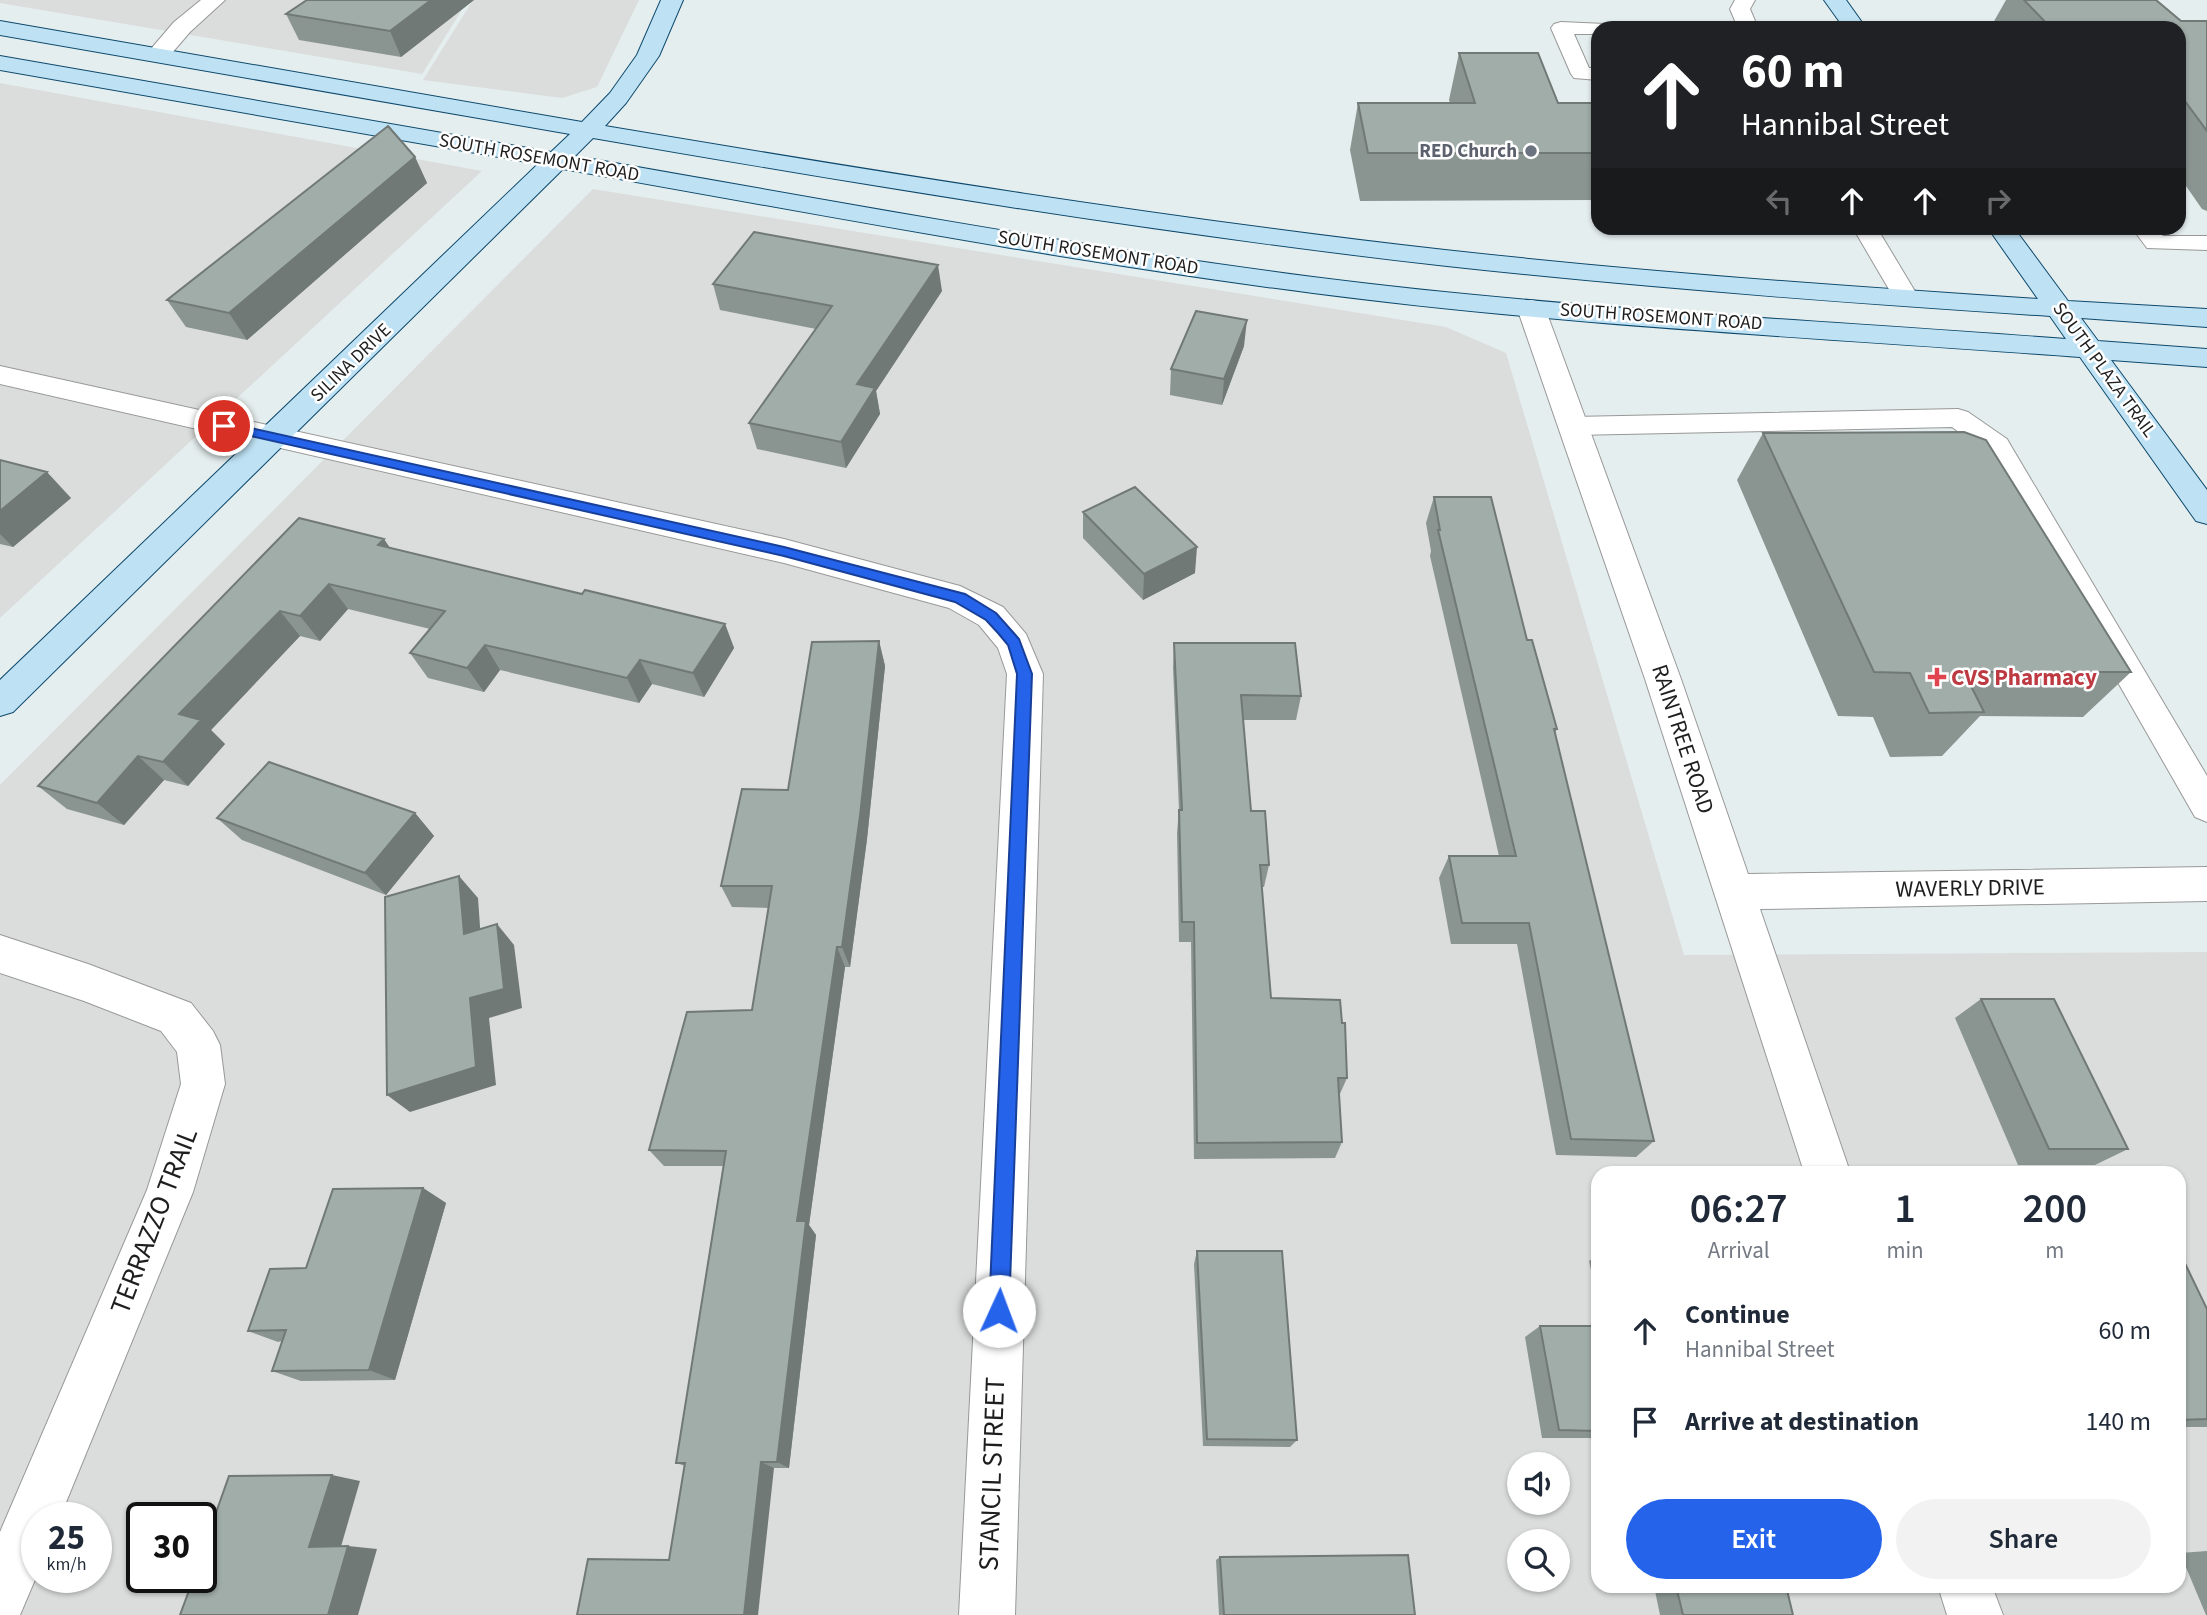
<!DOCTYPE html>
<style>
:root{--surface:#fff;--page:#f2f2f3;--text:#1f2937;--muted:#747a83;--accent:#2563eb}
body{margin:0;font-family:"Source Sans 3",sans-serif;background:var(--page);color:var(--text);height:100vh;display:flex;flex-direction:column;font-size:26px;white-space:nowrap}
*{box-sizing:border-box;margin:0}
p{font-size:23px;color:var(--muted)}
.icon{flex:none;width:38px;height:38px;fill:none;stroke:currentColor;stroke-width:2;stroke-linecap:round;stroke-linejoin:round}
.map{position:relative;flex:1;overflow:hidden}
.drawer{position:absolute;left:1591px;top:1166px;width:595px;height:427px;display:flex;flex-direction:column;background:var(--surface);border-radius:21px;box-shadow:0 2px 5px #0004}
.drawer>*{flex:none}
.banner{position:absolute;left:1591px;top:21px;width:595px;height:214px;border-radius:21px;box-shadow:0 2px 5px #0004;background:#202124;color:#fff;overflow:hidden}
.controls{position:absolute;left:1507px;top:1452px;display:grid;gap:14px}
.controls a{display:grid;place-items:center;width:63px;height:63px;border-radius:50%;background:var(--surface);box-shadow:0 2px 5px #0004;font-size:35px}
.speed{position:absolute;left:21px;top:1502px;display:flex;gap:14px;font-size:35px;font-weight:700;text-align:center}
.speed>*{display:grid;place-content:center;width:91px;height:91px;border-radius:50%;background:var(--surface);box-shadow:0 2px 5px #0004;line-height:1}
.speed small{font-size:18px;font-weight:400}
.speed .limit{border:4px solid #111;border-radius:10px;background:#fff;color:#111}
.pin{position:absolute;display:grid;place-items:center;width:60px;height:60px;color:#fff;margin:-30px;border:4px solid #fff;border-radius:50%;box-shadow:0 2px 7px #0007}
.me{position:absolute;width:77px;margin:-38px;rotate:2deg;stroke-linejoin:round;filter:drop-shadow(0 0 5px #0008)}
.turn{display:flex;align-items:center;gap:24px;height:147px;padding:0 35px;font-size:32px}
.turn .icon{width:91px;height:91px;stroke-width:2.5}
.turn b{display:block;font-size:49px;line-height:60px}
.lanes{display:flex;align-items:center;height:66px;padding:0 35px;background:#0003;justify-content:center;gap:35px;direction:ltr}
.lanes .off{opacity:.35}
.eta{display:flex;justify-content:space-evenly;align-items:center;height:119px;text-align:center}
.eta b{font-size:42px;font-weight:600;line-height:49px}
.cta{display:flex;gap:14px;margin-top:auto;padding:14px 35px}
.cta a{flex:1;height:80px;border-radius:42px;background:var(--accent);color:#fff;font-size:28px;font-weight:600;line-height:80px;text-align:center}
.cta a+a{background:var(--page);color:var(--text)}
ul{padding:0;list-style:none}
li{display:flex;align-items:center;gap:21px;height:91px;padding:0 35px}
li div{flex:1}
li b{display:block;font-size:26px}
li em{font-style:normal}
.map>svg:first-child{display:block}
.residential{fill:#dbdcdc;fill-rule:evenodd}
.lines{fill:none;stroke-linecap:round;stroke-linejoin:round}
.lane-casing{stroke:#989898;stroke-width:2}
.street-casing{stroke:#989898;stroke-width:2}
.secondary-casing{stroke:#0e496d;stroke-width:2}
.lane{fill:#fff;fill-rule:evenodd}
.street{fill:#fff;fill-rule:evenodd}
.secondary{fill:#bee2f4;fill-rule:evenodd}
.wall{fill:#8a9591}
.shaded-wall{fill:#717976}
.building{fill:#a1ada9;stroke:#717976;stroke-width:2}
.route{fill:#2563eb;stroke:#184099;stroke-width:2}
.worship-dot{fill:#6b7280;stroke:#fff;stroke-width:2.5}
.health-dot{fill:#e0444e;stroke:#fff;stroke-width:2.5}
.labels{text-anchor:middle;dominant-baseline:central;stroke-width:5;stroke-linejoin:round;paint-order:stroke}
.far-worship-label{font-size:19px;font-weight:bold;fill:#5b616d;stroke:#fff;text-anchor:end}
.far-street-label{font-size:19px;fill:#1e1e1e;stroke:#fff}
.health-label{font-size:23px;font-weight:bold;fill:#be3a42;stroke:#fff;text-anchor:start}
.street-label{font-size:23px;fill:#1e1e1e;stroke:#fff}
.near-street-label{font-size:28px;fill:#1e1e1e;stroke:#fff}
</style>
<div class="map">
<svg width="2207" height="1615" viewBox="0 0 2207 1615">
<rect width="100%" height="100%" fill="#e5eeee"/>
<path class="residential" d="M0,0H468L422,74L0,3Z
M473,0H639L597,87L562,98L423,80Z
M0,83L482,171L0,618Z
M593,189L1446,327L1506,353L1684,955L2207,952V1615H0V785ZM1598,1172H2179V1586H1598ZM1519,1465H1558V1503H1519ZM37,1517H96V1577H37ZM142,1517H201V1577H142ZM1519,1542H1558V1580H1519Z"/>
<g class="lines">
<g class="lane-casing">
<path id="lane" d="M1735,0H1755L1750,9L1758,28H1738L1730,9Z
M1561,22L1605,24L1608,28H1598V34H1574L1589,68H1598V80L1574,78L1571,74L1551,28L1554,24Z
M1853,228H1877L1919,298L1915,303L1906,306L1897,303Z
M2132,228H2156L2163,236H2207V250L2147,248Z
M1958,409L1968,412L2007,439L2011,446L2207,776V822L2195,817L1986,452L1952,427L1573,435L1563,432L1559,426L1563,420L1573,417Z"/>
</g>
<g class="street-casing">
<path id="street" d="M201,0H225L190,32L166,60H150L147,55L150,50L174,22Z
M1531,300L1541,302L1545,308L1681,679L1748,874L2207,867V901L1760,909L1850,1172H1804L1645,679L1517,308L1521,302Z
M0,366L784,539L960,586L1003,607L1026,634L1043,674L1015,1615H959L1007,674L998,648L979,625L949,608L784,563L0,384Z
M0,935L88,964L191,1003L213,1031L220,1045L225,1084L193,1192L60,1517H37V1575L20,1615H0V1532L147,1190L181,1084L177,1052L161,1031L84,1001L0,973Z
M1938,1586H1992L2003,1615H1947Z"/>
</g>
<g class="secondary-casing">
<path id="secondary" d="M661,0H683L659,56L626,103L605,126C884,173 1164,218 1445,250C1642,272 1840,286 2038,299L1988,228H2014L2068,301L2207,309V327L2081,318L2098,341L2207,349V367L2111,360L2207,490V524L2196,521L2080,357C1824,338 1567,326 1313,293C1062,261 812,213 563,169L13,712L0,716V680L538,164L0,70V56L551,152L570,134L0,35V21L582,122L610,93L637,55ZM593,138C877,187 1161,234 1447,266C1648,288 1849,303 2050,316L2066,339C1815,320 1563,309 1313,277C1066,245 821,199 575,156Z
M1824,0H1846L1866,28H1844Z"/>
</g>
<use href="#lane" class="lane"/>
<use href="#street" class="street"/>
<use href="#secondary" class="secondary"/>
</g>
<path class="wall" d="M307,0H474L401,57L299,40L286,14Z
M2006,0H2156L2181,21H2207V211L2202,209L2179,176V28H1998L1993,23Z
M1459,53L1558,103H1598V200L1360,201L1350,150L1358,103H1450L1449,100Z
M415,157L427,183L247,340L186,327L167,300Z
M713,284L942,291L876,391L880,414L846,468L757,449L749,423L816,329L720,310Z
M1244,346L1222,405L1170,395L1171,369Z
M1763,433L2131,672L2083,717L1980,716L1942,756L1890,757L1873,717L1838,716L1737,480Z
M0,460L71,498L13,547L0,544Z
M1434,497L1527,640L1557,729L1555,733L1654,1141L1636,1157L1556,1155L1517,944H1451L1439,878L1449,856H1499L1430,556L1431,551L1426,523Z
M1083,512L1195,573L1143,600L1083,538Z
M299,518L390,549L582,594L725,624L734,648L704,697L652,684L639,703L500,670L484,692L428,678L410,653L430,629L348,609L320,641L300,636L211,730L225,744L188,786L164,780L124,825L67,809L38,786Z
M879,641L885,666L867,839L850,967H845L809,1225L816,1235L789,1468H774L669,1560L685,1466L676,1463L723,1166H664L649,1150L752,1010L769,908L732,907L721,886L788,790Z
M1174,643L1301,696L1296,720H1243L1251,811L1269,865L1264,887H1262L1271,998L1347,1078L1339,1096L1342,1142L1335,1158L1194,1159L1191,942H1179L1177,833L1179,810L1173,668Z
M415,813L434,836L386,895L242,840L217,818Z
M1981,999L2128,1149L2095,1165H2018L1955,1018Z
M423,1188L446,1203L395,1380L301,1381L272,1371L282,1341L278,1342L248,1331L306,1268Z
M1197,1251L1297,1440L1290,1447L1203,1446L1194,1264Z
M2179,1251L2207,1309V1427H2179Z
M1598,1255V1301L1589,1261Z
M1540,1326H1598V1438H1542L1525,1337Z
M2207,1551V1615H2206L2180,1553Z
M1220,1557L1415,1615H1219L1216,1560Z
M1654,1586H1786L1793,1615H1660Z"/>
<path class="shaded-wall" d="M431,0H474L401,57L390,31Z
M415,157L427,183L247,340L229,313Z
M938,265L942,291L876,391L880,414L846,468L841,442L857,384Z
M1247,320L1244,346L1222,405L1224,379Z
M47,472L71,498L13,547L0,534V511Z
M384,539L401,564L378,545Z
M1197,547L1195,573L1143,600L1144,574Z
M329,584L348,609L320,641L300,616Z
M280,611L300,636L211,730L225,744L188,786L163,762L179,714Z
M725,624L734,648L704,697L693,673Z
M879,641L885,666L867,839L850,967L842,947Z
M485,645L500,670L484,692L467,668Z
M640,660L652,684L639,703L627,678Z
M138,756L164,780L124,825L97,803Z
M415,813L434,836L386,895L365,873Z
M459,876L478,898L482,955L464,934Z
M497,924L514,945L522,1008L489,1018L496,1085L410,1112L387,1095L470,998Z
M837,947L845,967L809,1225L816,1235L789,1468L777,1462L797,1221Z
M423,1188L446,1203L395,1380L369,1370Z
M761,1462L774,1468L758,1615H744Z
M332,1475L360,1481L340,1550L309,1547Z
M348,1546L377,1549L358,1615H328Z"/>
<path class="building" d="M307,0H431L390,31L286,14Z
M2024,0H2156L2181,21H2207V131L2179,93V28H2051Z
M1459,53H1538L1558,103H1598V153H1368L1358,103H1475Z
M388,126L415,157L229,313L167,300Z
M754,232L938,265L857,384L875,388L841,442L749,423L832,306L713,284Z
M1196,311L1247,320L1224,379L1171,369Z
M1964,432L1986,440L2131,672H1964L1984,712L1929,713L1910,673L1874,672L1763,433Z
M0,460L47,472L0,511Z
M1135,487L1197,547L1144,574L1083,512Z
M1434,497H1491L1527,640H1532L1557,729H1554L1654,1141L1571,1139L1529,923H1462L1449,856H1516L1438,530H1440Z
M299,518L384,539L378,545L582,594L585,590L725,624L693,673L640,660L627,678L485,645L467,668L410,653L445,611L329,584L300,616L280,611L179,714L201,720L163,762L138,756L97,803L38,786Z
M879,641L860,816L842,947H837L797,1221H806L777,1462H761L744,1615H577L588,1559L669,1560L685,1463H676L726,1151L649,1150L687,1012L752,1010L772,886H721L742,789L788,790L812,642Z
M1174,643H1295L1301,696L1241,695L1251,811H1265L1269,865H1260L1271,998L1340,1000L1342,1023H1345L1347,1078H1338L1342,1142L1197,1143L1194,922H1182L1179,810H1182Z
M269,762L415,813L365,873L217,818Z
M459,876L464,934L497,924L504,989L470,998L476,1067L387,1095L385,897Z
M1981,999H2054L2128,1149H2049Z
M423,1188L369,1370L272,1371L286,1330L248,1331L270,1269L306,1268L333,1189Z
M1197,1251H1282L1297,1440L1207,1439Z
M2179,1251L2207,1309V1419L2179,1420Z
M1540,1326H1598V1431L1559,1430Z
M332,1475L309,1547L348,1546L328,1615H180L194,1577H201V1555L229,1476Z
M1408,1555L1415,1615H1224L1220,1557Z
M1676,1586H1786L1793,1615H1683Z"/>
<path class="route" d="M224,422L784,547L965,594L996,613L1019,639L1032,674L1009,1311L1006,1319L999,1322L992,1319L989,1311L1017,674L1008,645L998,633L986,620L955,602L784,556L220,429L218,426Z"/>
<circle class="worship-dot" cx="1531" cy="151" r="7"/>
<path class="health-dot" d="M1933.5 666.5h7v7h7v7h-7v7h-7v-7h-7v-7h7z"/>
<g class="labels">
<g class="far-worship-label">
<text x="1517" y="151">RED Church</text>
</g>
<g class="far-street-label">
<text transform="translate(539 158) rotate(10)">SOUTH ROSEMONT ROAD</text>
<text transform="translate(1098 253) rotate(9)">SOUTH ROSEMONT ROAD</text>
<text transform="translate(1661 317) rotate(4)">SOUTH ROSEMONT ROAD</text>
<text transform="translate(351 363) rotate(-44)">SILINA DRIVE</text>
<text transform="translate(2104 370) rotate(54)">SOUTH PLAZA TRAIL</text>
</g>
<g class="health-label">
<text x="1951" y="677">CVS Pharmacy</text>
</g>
<g class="street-label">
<text transform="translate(1683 739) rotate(72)">RAINTREE ROAD</text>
<text transform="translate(1970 888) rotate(-1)">WAVERLY DRIVE</text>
</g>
<g class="near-street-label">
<text transform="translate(154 1221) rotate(-69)">TERRAZZO TRAIL</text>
<text transform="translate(992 1474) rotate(-88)">STANCIL STREET</text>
</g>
</g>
</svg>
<div class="controls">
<a><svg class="icon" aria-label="sound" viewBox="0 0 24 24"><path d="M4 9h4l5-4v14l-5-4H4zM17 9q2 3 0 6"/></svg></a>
<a><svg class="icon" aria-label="search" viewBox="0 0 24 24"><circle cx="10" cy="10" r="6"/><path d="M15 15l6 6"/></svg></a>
</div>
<div class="speed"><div>25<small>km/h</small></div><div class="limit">30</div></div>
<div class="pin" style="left:224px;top:426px;background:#d93025"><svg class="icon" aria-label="arrive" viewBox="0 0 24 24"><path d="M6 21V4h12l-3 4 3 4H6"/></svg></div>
<svg class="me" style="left:999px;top:1311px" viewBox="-20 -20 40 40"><circle r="19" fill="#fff"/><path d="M0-13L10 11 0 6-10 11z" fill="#2563eb"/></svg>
<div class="banner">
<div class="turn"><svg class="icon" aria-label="ahead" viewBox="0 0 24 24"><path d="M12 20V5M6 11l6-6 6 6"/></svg><div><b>60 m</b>Hannibal Street</div></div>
<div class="lanes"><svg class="icon off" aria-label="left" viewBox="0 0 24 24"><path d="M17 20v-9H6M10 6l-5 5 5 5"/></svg><svg class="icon" aria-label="ahead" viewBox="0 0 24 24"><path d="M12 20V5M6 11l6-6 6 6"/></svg><svg class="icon" aria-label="ahead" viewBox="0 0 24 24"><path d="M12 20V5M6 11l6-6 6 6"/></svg><svg class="icon off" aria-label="right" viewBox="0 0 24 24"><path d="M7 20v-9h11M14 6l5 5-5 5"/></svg></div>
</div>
<section class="drawer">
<div class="eta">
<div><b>06:27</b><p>Arrival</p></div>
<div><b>1</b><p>min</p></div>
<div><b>200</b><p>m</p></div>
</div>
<ul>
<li><svg class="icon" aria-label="ahead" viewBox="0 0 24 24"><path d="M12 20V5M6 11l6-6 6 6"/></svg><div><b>Continue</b><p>Hannibal Street</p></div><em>60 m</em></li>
<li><svg class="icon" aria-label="arrive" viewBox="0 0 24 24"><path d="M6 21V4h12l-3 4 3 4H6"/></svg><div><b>Arrive at destination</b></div><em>140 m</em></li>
</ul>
<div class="cta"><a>Exit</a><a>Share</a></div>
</section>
</div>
